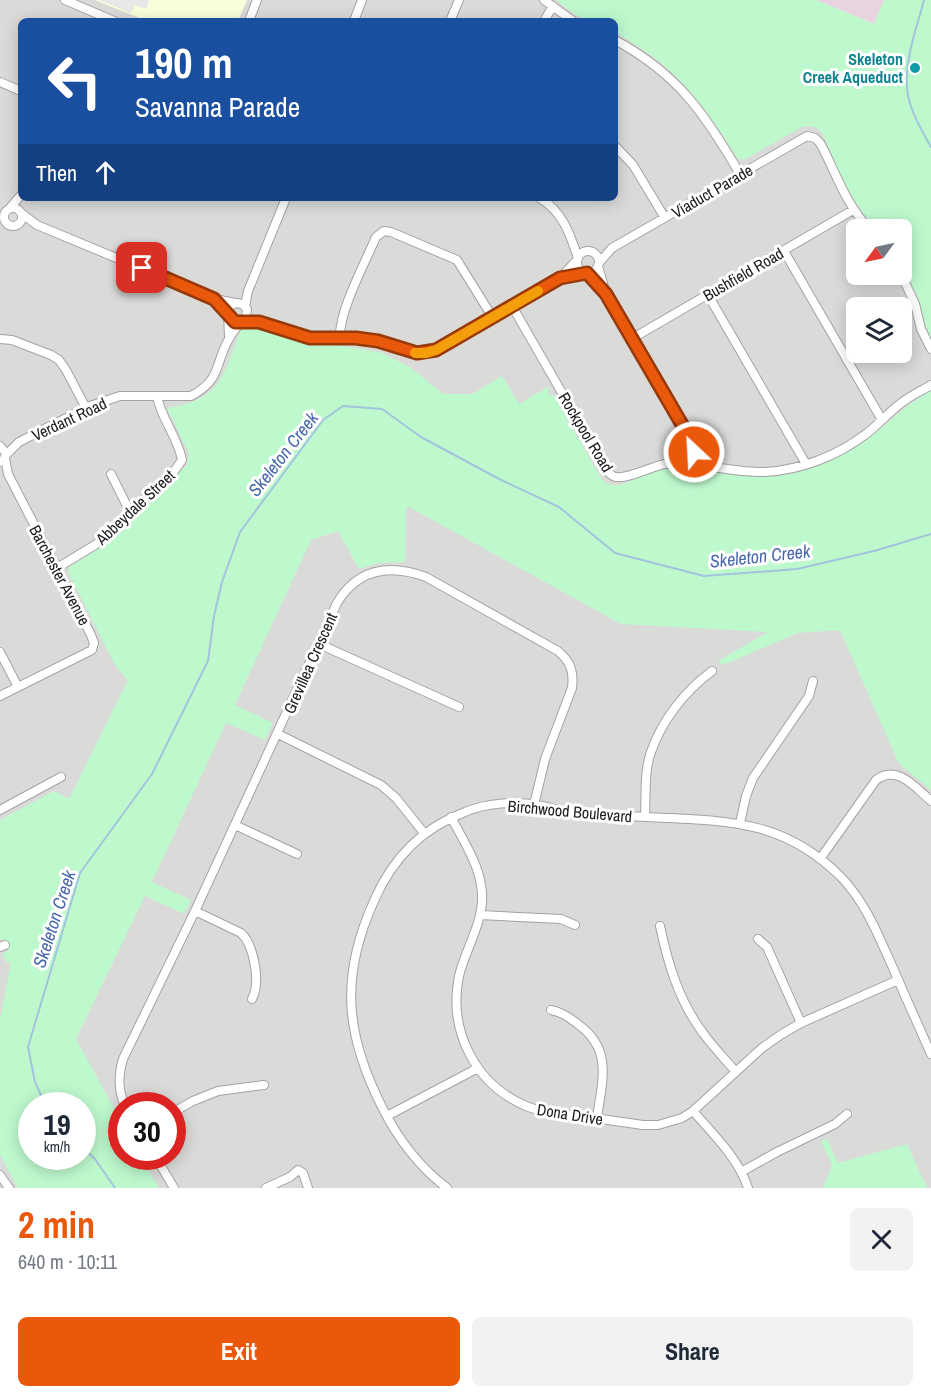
<!DOCTYPE html>
<meta charset="utf-8">
<style>
:root{--surface:#fff;--page:#f2f2f3;--text:#1f2937;--muted:#747a83;--accent:#ea580c}
body{margin:0;font-family:"Archivo Narrow",sans-serif;background:var(--page);color:var(--text);height:100vh;display:flex;flex-direction:column;font-size:22px;white-space:nowrap}
*{box-sizing:border-box;margin:0}
p{font-size:20px;color:var(--muted)}
.icon{flex:none;width:33px;height:33px;fill:none;stroke:currentColor;stroke-width:2;stroke-linecap:round;stroke-linejoin:round}
.map{position:relative;height:1188px;overflow:hidden}
.drawer{display:flex;flex-direction:column;background:var(--surface);flex:1}
.drawer>*{flex:none}
.top-card{position:absolute;left:18px;top:18px;width:600px;height:183px;border-radius:9px;box-shadow:0 3px 15px #0003;background:#1a4fa0;color:#fff;overflow:hidden}
.needle{width:39px;rotate:237deg}
.tools{position:absolute;left:846px;top:219px;display:grid;gap:12px}
.tools a{display:grid;place-items:center;width:66px;height:66px;border-radius:9px;background:var(--surface);box-shadow:0 3px 15px #0003;font-size:30px}
.speed{position:absolute;left:18px;top:1092px;display:flex;gap:12px;font-size:30px;font-weight:700;text-align:center}
.speed>*{display:grid;place-content:center;width:78px;height:78px;border-radius:50%;background:var(--surface);box-shadow:0 3px 15px #0003;line-height:1}
.speed small{font-size:15px;font-weight:400}
.speed .limit{border:9px solid #d22;background:#fff;color:#111}
.pin{position:absolute;display:grid;place-items:center;width:51px;height:51px;color:#fff;margin:-26px;border-radius:12px;box-shadow:0 3px 9px #0006}
.me{position:absolute;width:66px;margin:-33px;rotate:335deg;stroke-linejoin:round;filter:drop-shadow(0 0 4px #0008)}
.turn{display:flex;align-items:center;gap:21px;height:126px;padding:0 18px;font-size:27px}
.turn .icon{width:78px;height:78px;stroke-width:2.5}
.turn b{display:block;font-size:42px;line-height:51px}
.then{display:flex;align-items:center;height:57px;padding:0 18px;background:#0003;gap:12px;font-size:22px}
.round{display:grid;place-items:center;flex:none;width:63px;height:63px;border-radius:9px;background:var(--page)}
.overview{display:flex;align-items:center;justify-content:space-between;height:102px;padding:0 18px}
h1{font-size:36px;font-weight:700;line-height:45px;color:var(--accent)}
.cta{display:flex;gap:12px;margin-top:auto;padding:12px 18px}
.cta a{flex:1;height:69px;border-radius:9px;background:var(--accent);color:#fff;font-size:24px;font-weight:700;line-height:69px;text-align:center}
.cta a+a{background:var(--page);color:var(--text)}
.map>svg:first-child{display:block}
.residential{fill:#dadad9;fill-rule:evenodd}
.industrial{fill:#e7d4e0}
.education{fill:#f8ffda}
.park{fill:#bef9ce;fill-rule:evenodd}
.parking{fill:#e8e8e8}
.lines{fill:none;stroke-linecap:round;stroke-linejoin:round}
.stream{stroke:#a2c4dc;stroke-width:2}
.minor-casing{stroke:#a3a3a3;stroke-width:10}
.minor{stroke:#fff;stroke-width:8}
.route-casing{stroke:#983908;stroke-width:15}
.route{stroke:#ea580c;stroke-width:10}
.slow{stroke:#f59e0b;stroke-width:10}
.culture-dot{fill:#0f9aa8;stroke:#fff;stroke-width:2}
.labels{text-anchor:middle;dominant-baseline:central;stroke-width:6;stroke-linejoin:round;paint-order:stroke}
.culture-label{font-size:16px;font-weight:bold;fill:#0d838f;stroke:#fff;text-anchor:end}
.street-label{font-size:16px;fill:#1c1c1c;stroke:#fff}
.water-label{font-size:18px;font-style:italic;fill:#4968ac;stroke:#fff}
</style>
<div class="map">
<svg width="931" height="1188" viewBox="0 0 931 1188">
<rect width="100%" height="100%" fill="#eeece2"/>
<path class="residential" d="M0,0H702L931,147V1188H0ZM21,21H615V198H21ZM856,230H902V274H856ZM856,308H902V352H856ZM32,1106H82V1156H32ZM122,1106H172V1156H122Z"/>
<path class="industrial" d="M816,0H931L914,40Z"/>
<path class="education" d="M95,0H247L238,21H147Z"/>
<path class="park" d="M556,0H816L874,24L884,0H931V338L925,324L919,300L902,264V230L877,229C851,203 838,170 824,136C819,127 812,125 802,127L744,160L737,158C704,103 673,63 615,33V21C583,21 581,20 556,0Z
M259,326L316,343L343,346L382,353L410,367L443,394H472L502,376L519,404L548,387L550,389L547,392L550,396L553,394L601,478C618,497 639,472 659,469C694,465 732,478 768,476C805,474 840,460 869,438C892,420 905,405 931,391V790L899,764L840,630L798,633L723,665L718,661L768,632L621,624L409,507L406,509L405,562L378,563L359,569L338,531L311,540L235,705L273,723L265,740L226,723L152,882L191,900L184,914L145,896L76,1039L121,1121L122,1156L141,1157L159,1188H18L0,1155V1020L11,962L7,963L2,954L9,950L3,939L0,940V820L54,791L69,799L128,680L116,667L68,572L69,567L106,544L187,465L189,454L167,408C223,399 222,376 241,330ZM32,1106H82V1156H32Z
M827,1139L838,1163L907,1144L927,1188H823L832,1165L821,1141Z"/>
<path class="parking" d="M99,0H146L149,1L146,9L135,5L131,13Z"/>
<g class="lines">
<path class="stream" d="M924,0C917,27 905,58 907,87C908,108 921,129 931,147
M46,1106L35,1082L28,1047L80,873L152,774L208,661L214,616L222,582L240,532L323,420L343,406L382,409L421,437L501,480L559,507L615,553L704,576L797,569L874,551L931,534
M82,1147L95,1159L115,1188"/>
<g class="minor-casing">
<path id="minor" d="M65,0L114,21
M544,0L573,21
M249,21L257,0
M354,21L362,0
M450,21L459,0
M544,21L553,6
M615,40C678,74 705,114 740,174
M0,82L21,91
M615,146L633,165L665,218
M540,198C563,212 570,234 578,258
M4 217a9 9 0 1 1 18 0a9 9 0 1 1-18 0Z
M9,209L21,195
M21,213L37,225L215,299L235,303
M784,251L882,420
M577 262a11 11 0 1 1 22 0a11 11 0 1 1-22 0Z
M599,263L612,248L807,136L815,138L820,143C838,176 843,200 870,230
M598,266L606,294L693,445V465
M901,274L915,304L921,329L931,349
M708,295L806,464
M245,306L248,291L286,198
M512,306L604,466C607,470 609,474 613,476C622,482 652,466 665,464C698,461 731,473 765,472C801,470 837,456 866,434C878,425 888,413 900,404C909,396 921,391 931,385
M229,317L235,322L242,321L246,317L247,309L242,304L237,303L231,305L228,312L229,337
M243,321L259,322L310,337L355,338L379,341L412,353H426L436,350L560,278L577,260
M340,337C339,311 365,263 376,237L384,231L391,232L457,260L493,318
M633,338L853,210
M0,339L12,340L51,355L59,360L66,370L86,408
M0,446L6,453L5,458L0,462
M5,456L19,442L90,406L120,396H191C223,379 214,363 230,337C233,331 238,326 242,321
M111,474L130,512
M57,568L95,545L106,536L175,470L182,460C178,437 161,419 157,396
M319,644L459,707
M0,652L18,687
M0,696L92,650L94,643L91,635L8,474L5,458
M278,734L381,785L396,798L424,833
M0,810L61,777
M451,817C465,844 484,871 482,902C480,928 465,951 459,976C448,1029 474,1084 526,1106C543,1113 562,1114 580,1116C601,1119 622,1122 643,1125H658L682,1118L693,1111L762,1048L782,1034L801,1023L898,980
M645,817C646,796 644,771 651,752C662,720 685,691 712,671
M740,823L746,796L753,778L809,696L813,681
M235,825L297,854
M820,859L876,780C897,764 915,787 931,801
M195,911L241,933C254,945 261,983 252,999
M480,915L561,919L575,925
M660,926C668,964 679,1001 703,1033C713,1047 725,1059 736,1072
M758,939L767,947L801,1023
M0,947L5,945
M551,1010C562,1012 570,1018 579,1025C613,1050 602,1081 597,1118
M125,1106C118,1090 118,1076 123,1059L195,911L337,603C358,568 390,564 426,577L558,651C571,662 574,672 572,688L545,759L534,805
M693,1111C713,1134 739,1159 748,1188
M172,1113L193,1101L218,1091L264,1085
M387,1116L478,1068
M155,1156L174,1188
M741,1172L777,1152L835,1124L847,1114
M0,1175L9,1188
M266,1188L290,1177L298,1170L303,1173L308,1188
M447,1188C418,1166 398,1139 382,1107C345,1034 340,976 374,901C392,859 422,828 465,812C486,803 515,801 537,805C549,807 561,811 573,813C597,815 622,816 647,817C724,821 782,818 841,877C866,903 878,935 893,968C905,996 918,1025 931,1054"/>
</g>
<use href="#minor" class="minor"/>
</g>
<g class="lines">
<g class="route-casing">
<path id="route" d="M142,268L214,299L235,322H259L310,338H356L378,341L417,353L436,350L560,278L587,273L606,294L691,440L694,452"/>
</g>
<use href="#route" class="route"/>
<path class="slow" d="M415,353H426L436,350L538,291"/>
</g>
<circle class="culture-dot" cx="915" cy="68" r="6"/>
<g class="labels">
<g class="culture-label">
<text x="903" y="59">Skeleton<tspan x="903" dy="18">Creek Aqueduct</tspan></text>
</g>
<g class="street-label">
<text transform="translate(712 191) rotate(-30)">Viaduct Parade</text>
<text transform="translate(743 274) rotate(-30)">Bushfield Road</text>
<text transform="translate(69 419) rotate(-25)">Verdant Road</text>
<text transform="translate(586 432) rotate(59)">Rockpool Road</text>
<text transform="translate(135 507) rotate(-43)">Abbeydale Street</text>
<text transform="translate(60 575) rotate(62)">Barchester Avenue</text>
<text transform="translate(310 663) rotate(-66)">Grevillea Crescent</text>
<text transform="translate(570 811) rotate(5)">Birchwood Boulevard</text>
<text transform="translate(570 1114) rotate(9)">Dona Drive</text>
</g>
<g class="water-label">
<text transform="translate(283 454) rotate(-52)">Skeleton Creek</text>
<text transform="translate(760 556) rotate(-6)">Skeleton Creek</text>
<text transform="translate(54 919) rotate(-72)">Skeleton Creek</text>
</g>
</g>
</svg>
<div class="tools">
<a><svg class="needle" viewBox="-14 -14 28 28"><path d="M0-13l5 13h-10z" fill="#e53935"/><path d="M0 13l5-13h-10z" fill="#747a83"/></svg></a>
<a><svg class="icon" aria-label="layers" viewBox="0 0 24 24"><path d="M12 4l9 5-9 5-9-5zM3 14l9 5 9-5"/></svg></a>
</div>
<div class="speed"><div>19<small>km/h</small></div><div class="limit">30</div></div>
<div class="pin" style="left:142px;top:268px;background:#d93025"><svg class="icon" aria-label="arrive" viewBox="0 0 24 24"><path d="M6 21V4h12l-3 4 3 4H6"/></svg></div>
<svg class="me" style="left:694px;top:452px" viewBox="-20 -20 40 40"><circle r="17" fill="#ea580c" stroke="#fff" stroke-width="3"/><path d="M0-11L8 9 0 5-8 9z" fill="#fff"/></svg>
<div class="top-card">
<div class="turn"><svg class="icon" aria-label="left" viewBox="0 0 24 24"><path d="M17 20v-9H6M10 6l-5 5 5 5"/></svg><div><b>190 m</b>Savanna Parade</div></div>
<div class="then">Then<svg class="icon" aria-label="ahead" viewBox="0 0 24 24"><path d="M12 20V5M6 11l6-6 6 6"/></svg></div>
</div>
</div>
<section class="drawer">
<div class="overview"><div><h1>2 min</h1><p>640 m · 10:11</p></div><a class="round"><svg class="icon" aria-label="close" viewBox="0 0 24 24"><path d="M6 6l12 12M18 6L6 18"/></svg></a></div>
<div class="cta"><a>Exit</a><a>Share</a></div>
</section>
